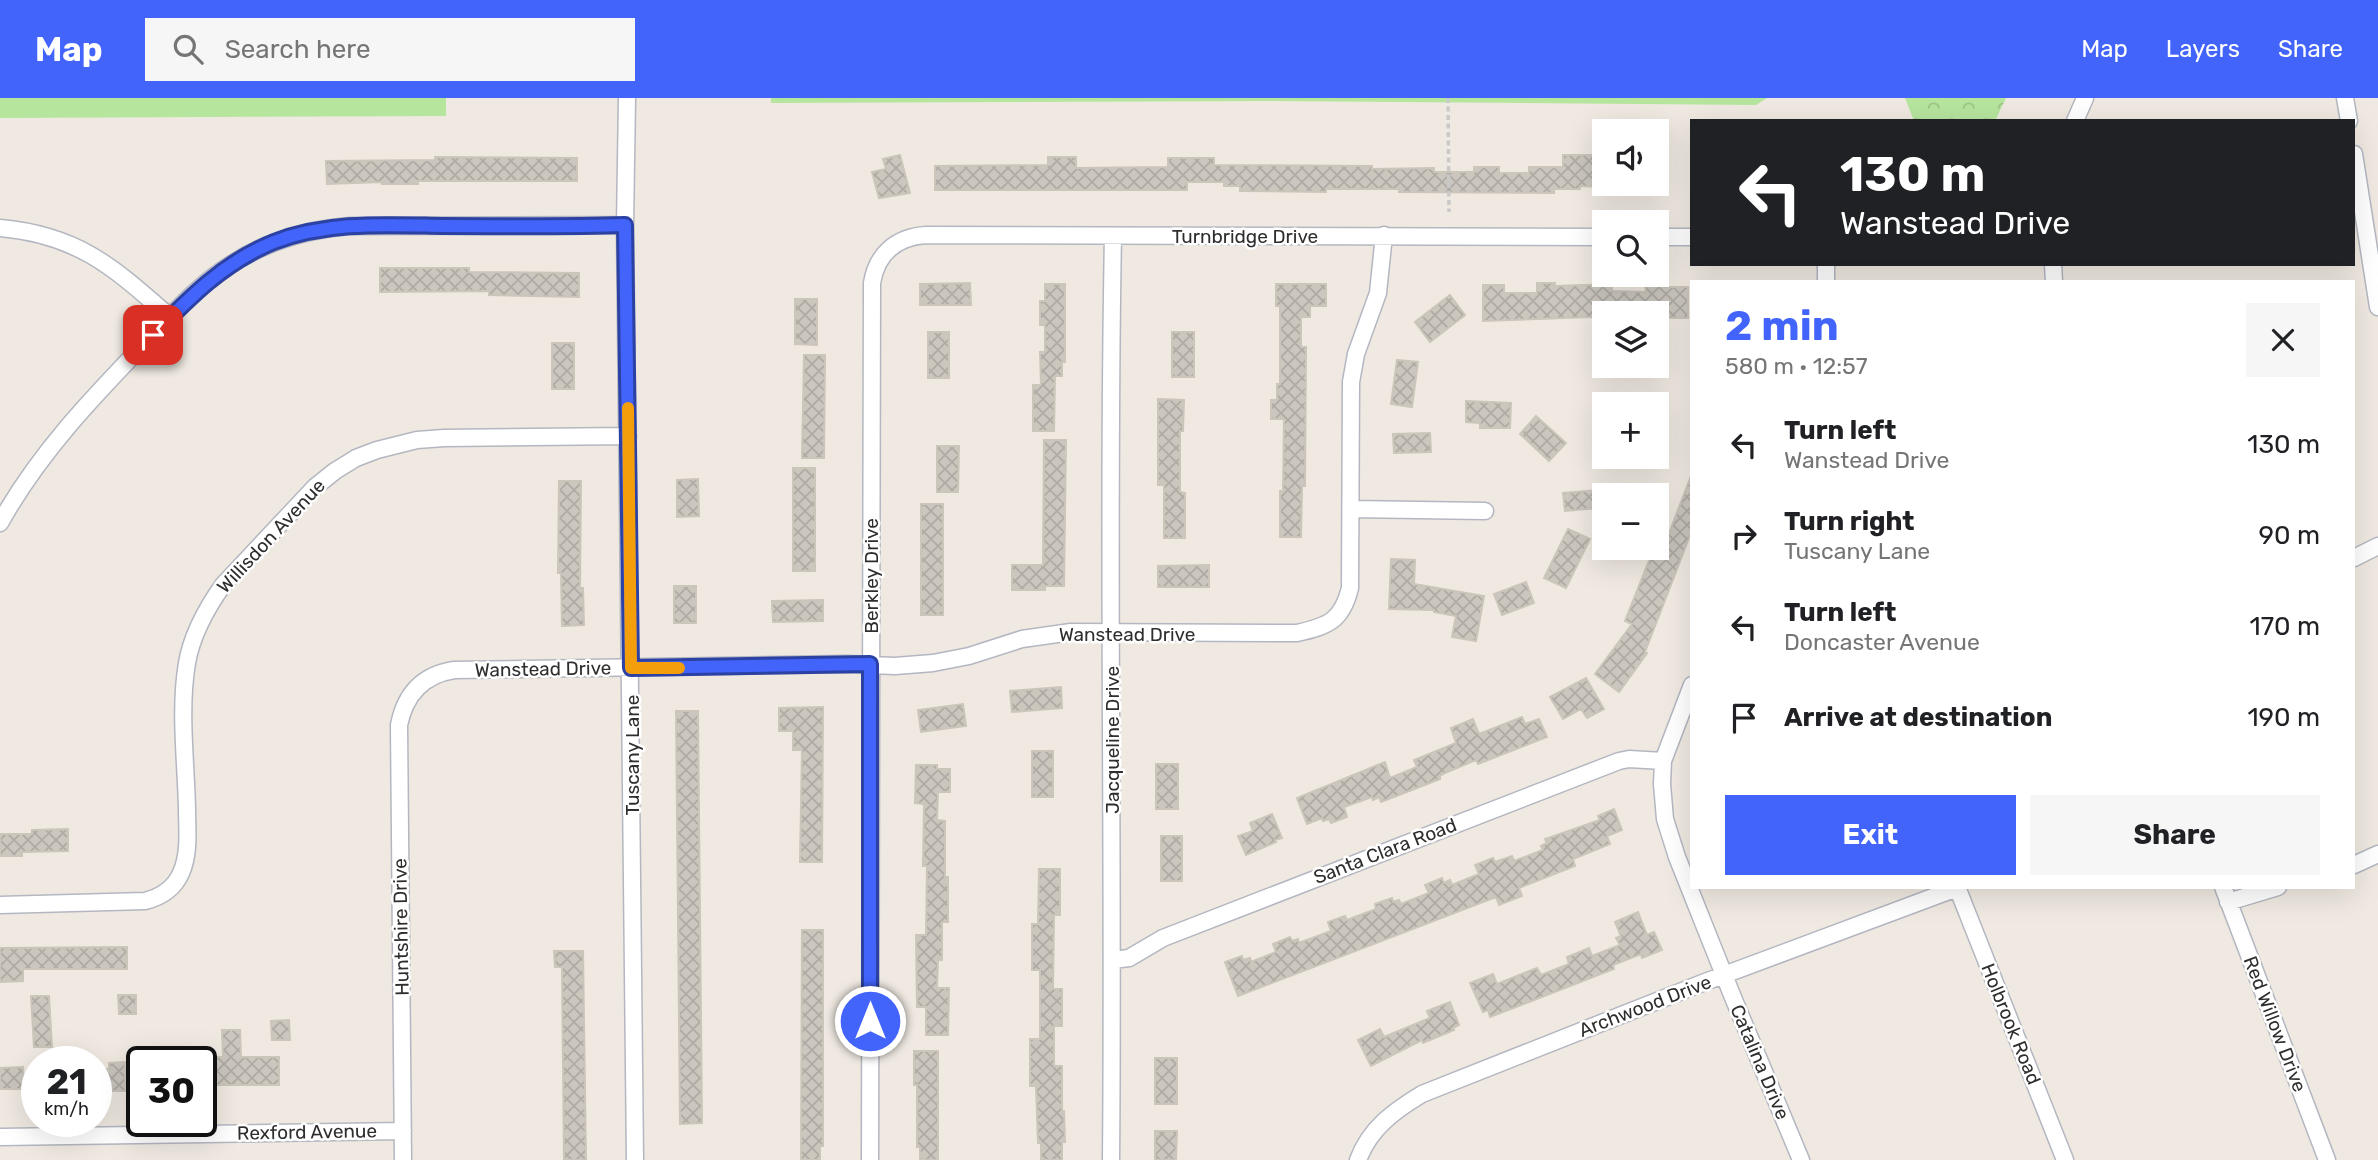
<!DOCTYPE html>
<meta charset="utf-8">
<style>
:root{--surface:#fff;--page:#f6f6f6;--text:#202124;--muted:#757577;--accent:#4264fb}
body{margin:0;font-family:Rubik,sans-serif;background:var(--page);color:var(--text);height:100vh;display:flex;flex-direction:column;font-size:26px;white-space:nowrap}
*{box-sizing:border-box;margin:0}
p{font-size:23px;color:var(--muted)}
.icon{flex:none;width:38px;height:38px;fill:none;stroke:currentColor;stroke-width:2;stroke-linecap:round;stroke-linejoin:round}
.map{position:relative;flex:1;overflow:hidden}
.details{position:absolute;left:1690px;top:182px;width:665px;height:609px;display:flex;flex-direction:column;background:var(--surface);border-radius:0px;box-shadow:0 7px 28px #0002}
.details>*{flex:none}
.guide{position:absolute;left:1690px;top:21px;width:665px;height:147px;border-radius:0px;box-shadow:0 7px 28px #0002;background:#202124;color:#fff;overflow:hidden}
.tools{position:absolute;left:1592px;top:21px;display:grid;gap:14px}
.tools a{display:grid;place-items:center;width:77px;height:77px;border-radius:0px;background:var(--surface);box-shadow:0 7px 28px #0002;font-size:35px}
.speed{position:absolute;left:21px;top:948px;display:flex;gap:14px;font-size:35px;font-weight:700;text-align:center}
.speed>*{display:grid;place-content:center;width:91px;height:91px;border-radius:50%;background:var(--surface);box-shadow:0 7px 28px #0002;line-height:1}
.speed small{font-size:18px;font-weight:400}
.speed .limit{border:4px solid #111;border-radius:10px;background:#fff;color:#111}
.pin{position:absolute;display:grid;place-items:center;width:60px;height:60px;color:#fff;margin:-30px;border-radius:14px;box-shadow:0 4px 10px #0006}
.me{position:absolute;width:77px;margin:-38px;rotate:0deg;stroke-linejoin:round;filter:drop-shadow(0 0 5px #0008)}
.turn{display:flex;align-items:center;gap:24px;height:147px;padding:0 35px;font-size:32px}
.turn .icon{width:91px;height:91px;stroke-width:2.5}
.turn b{display:block;font-size:49px;line-height:60px}
.round{display:grid;place-items:center;flex:none;width:74px;height:74px;border-radius:0px;background:var(--page)}
.summary{display:flex;align-items:center;justify-content:space-between;height:119px;padding:0 35px}
h1{font-size:42px;font-weight:700;line-height:52px;color:var(--accent)}
.primary-button{display:flex;gap:14px;margin-top:auto;padding:14px 35px}
.primary-button a{flex:1;height:80px;border-radius:0px;background:var(--accent);color:#fff;font-size:28px;font-weight:700;line-height:80px;text-align:center}
.primary-button a+a{background:var(--page);color:var(--text)}
ul{padding:0;list-style:none}
li{display:flex;align-items:center;gap:21px;height:91px;padding:0 35px}
li div{flex:1}
li b{display:block;font-size:26px}
li em{font-style:normal}
header{display:flex;align-items:center;gap:42px;box-sizing:border-box;height:98px;padding:0 35px;background:var(--accent);color:#fff}
header strong{font-size:33px}
nav{display:flex;gap:38px;margin-inline-start:auto;font-size:24px}
.search{width:490px;height:63px;background:var(--page);display:flex;align-items:center;gap:18px;box-sizing:border-box;padding:0 24px;border-radius:0px;color:var(--muted);font-size:26px}
.map>svg:first-child{display:block}
.green{fill:#b6e59e}
.forest{fill:url(#forest-crowns)}
.building{fill:url(#building-cross-hatch);stroke:#cbc5ba;stroke-width:2}
.lines{fill:none;stroke-linecap:round;stroke-linejoin:round}
.street-casing{stroke:#b4b7c1;stroke-width:19}
.path{stroke:#c9c9c9;stroke-width:3.5;stroke-dasharray:5 3.5;stroke-linecap:butt}
.street{stroke:#fff;stroke-width:16}
.route-casing{stroke:#2b41a3;stroke-width:18}
.route{stroke:#4264fb;stroke-width:12}
.slow{stroke:#f59e0b;stroke-width:12}
.labels{text-anchor:middle;dominant-baseline:central;stroke-width:5;stroke-linejoin:round;paint-order:stroke}
.street-label{font-size:19px;fill:#2e2e2e;stroke:#fff}
</style>
<header>
<strong>Map</strong>
<div class="search"><svg class="icon" aria-label="search" viewBox="0 0 24 24"><circle cx="10" cy="10" r="6"/><path d="M15 15l6 6"/></svg>Search here</div>
<nav><a>Map</a><a>Layers</a><a>Share</a></nav>
</header>
<div class="map">
<svg width="2378" height="1062" viewBox="0 0 2378 1062">
<defs>
<pattern id="forest-crowns" width="20" height="18" patternUnits="userSpaceOnUse" patternTransform="scale(1.75)"><rect width="20" height="18" fill="#b6e59e"/><path d="M2 6a3 3 0 1 1 6 0M12 15a3 3 0 1 1 6 0" fill="none" stroke="#9dc588"/></pattern>
<pattern id="building-cross-hatch" width="8" height="8" patternUnits="userSpaceOnUse" patternTransform="scale(1.75)"><rect width="8" height="8" fill="#cbc7bf"/><path d="M0 0l8 8M0 8l8-8" fill="none" stroke="#afaba4"/></pattern>
</defs>
<rect width="100%" height="100%" fill="#efe9e1"/>
<path class="green" d="M0,0H446V18L0,20Z
M771,0H1767L1756,7L1272,3L771,5Z"/>
<path class="forest" d="M1905,0H2006L1995,23H1914Z"/>
<path class="building" d="M900,57L910,95L879,100L872,74L886,71L883,61Z
M1563,57H1597V69H1605V89L1580,88V91H1554V95L1399,94V91H1326V94L1240,93V88H1224V84H1187V92H935V68L1048,67V59H1076V70L1168,69V60H1214V67L1372,68V71L1434,70V74H1474V69H1499V75H1529V69H1563Z
M435,59L577,60V83H418V86H382V84L327,86L326,63L435,62Z
M380,170H469V174L579,175V199L489,197V193L380,194Z
M970,185L971,207H920V186Z
M1537,185H1555V188L1612,186V193L1646,194L1645,186H1665V189H1688V220H1657V215H1605V221L1590,219L1483,223V187H1504V195H1537Z
M1045,186H1065V264H1062V278H1055L1054,333H1033V287H1041L1040,254H1045V227H1040V203H1045Z
M1276,186H1326V208H1310V219H1301V249H1306L1305,388H1302L1301,439H1280V393H1283L1284,321H1271V302H1277V286H1280V208H1276Z
M1450,197L1465,217L1430,244L1415,224Z
M795,201H817V247L795,246Z
M928,234H949V280H928Z
M1172,234H1194V279H1172Z
M552,245H574V291H552Z
M804,257H825L824,360H802Z
M1397,262L1418,264L1412,309L1391,306Z
M1158,301L1184,302L1183,333H1180V394L1185,395V440H1164V387H1158Z
M1466,303L1511,305L1510,330H1480V325L1466,324Z
M1536,318L1566,345L1549,363L1520,336Z
M1430,335L1431,354L1394,355L1393,336Z
M1044,342H1066L1064,488H1045V492H1012V467H1043Z
M937,348H959L958,394H937Z
M793,370H815V473H793Z
M1691,378L1692,432L1645,554L1647,555L1619,594L1595,576L1632,526L1625,523L1654,450H1657L1659,435L1668,438Z
M698,381L699,418L677,419V382Z
M559,383H581L580,490H583L584,527L562,528L561,475H558Z
M1598,392L1599,410L1565,413L1563,395Z
M921,406H943V517H921Z
M1568,431L1590,441L1566,490L1544,480Z
M1391,461L1415,462L1414,486L1484,498L1476,543L1452,539L1456,518L1434,514V512L1389,511Z
M1209,467V489H1158V468Z
M1526,484L1534,505L1502,517L1494,496Z
M674,488H696V525H674Z
M823,502V523L773,524L772,503Z
M1586,580L1604,611L1587,620L1581,611L1563,621L1550,599Z
M1061,589L1062,610L1012,614L1010,593Z
M963,606L966,628L921,634L918,612Z
M823,609L822,764H800L802,652H793V633H779V610Z
M676,613H698L702,1025L680,1026Z
M1522,619L1525,626L1539,621L1547,639L1478,666L1476,662L1445,675L1440,678V681L1381,704L1379,699L1373,702L1372,699L1344,709L1347,719L1331,725L1329,721L1323,723L1322,720L1307,726L1297,700L1385,664L1390,680L1417,669L1414,662L1456,645L1451,630L1473,621L1479,636Z
M1032,653H1053V699H1032Z
M1156,666H1178V711H1156Z
M916,667H937V671H950V694H938L937,722L945,723V779H948V824H942V862H938L937,890H949L948,937H926V909H917L916,837H926L927,768H923L924,706L915,705Z
M1614,711L1622,732L1607,738L1610,746L1573,761L1575,768L1519,790L1522,798L1499,807L1496,799L1238,898L1225,864L1242,858L1243,862L1250,860L1251,864L1276,854L1273,846L1290,839L1292,843L1298,841L1299,845L1331,833L1328,824L1345,818L1347,822L1376,811L1375,806L1392,800L1393,804L1399,802L1401,806L1429,795L1425,787L1442,780L1444,785L1450,782L1452,787L1479,776L1475,767L1493,760L1495,764L1512,758L1514,763L1543,752L1541,748L1547,745L1545,741L1600,722L1598,718Z
M1272,716L1282,740L1275,742L1276,744L1246,757L1238,738L1253,733L1250,725Z
M68,731V753L22,754V758H0V736H32V732Z
M1161,738H1182V783H1161Z
M1039,771H1060V817H1054L1053,891H1062V928H1054V968H1062V1013H1064L1065,1044H1062V1062H1041V1045H1038L1036,988H1030V941H1040V872H1032V826H1038Z
M1638,814L1647,837L1654,834L1662,852L1642,860L1641,856L1613,867L1614,871L1490,919L1488,912L1483,914L1470,885L1493,876L1497,886L1537,870L1541,877L1569,866L1567,859L1589,850L1592,858L1620,847L1616,840L1621,838L1615,824Z
M802,832H823V1048H820V1062H801Z
M127,849V871H23V883L0,884V850Z
M554,853H583L586,1062H564L562,869H555Z
M118,897H136V916H119Z
M31,898H49L52,949H34Z
M1450,904L1459,927L1453,930L1454,932L1423,945L1422,942L1371,968L1358,942L1380,931L1384,939L1430,920L1427,913Z
M289,922L290,942H272L271,923Z
M222,932H240L241,959H279V987H202L201,965H214V959H223Z
M914,953H938V1062H920V1049H917V987H914Z
M1155,960H1177V1006H1155Z
M125,964V993H97V971H109V965Z
M23,969L24,991H0V970Z
M1155,1033H1177L1176,1062H1155Z"/>
<g class="lines">
<g class="street-casing">
<path id="street" d="M627,0L625,127L635,1062
M2345,0L2349,23
M2075,23L2085,0
M2354,56L2378,209
M0,130C79,137 114,170 170,219
M1657,139H1692
M2053,166L2054,184
M1826,184V166
M1351,411L1485,413
M0,425C39,355 92,300 147,243C173,216 198,187 230,167C267,143 308,131 351,128L625,127
M2354,460L2378,448
M1692,587L1663,663L1662,686L1665,721L1677,759L1732,897L1801,1062
M2354,767L2378,756
M1957,789L2065,1062
M2223,789L2327,1062
M2228,804L2278,789
M0,807L145,803C161,799 174,791 181,775C190,755 187,731 187,711C186,663 179,612 187,565C192,536 206,511 223,487L315,389L335,373L356,360L377,352L417,342L444,340L628,338
M1113,862L1129,860L1163,840L1619,663L1629,661L1663,663
M0,1039L403,1033
M403,1062L399,627C405,597 422,577 454,572L847,566L895,568L933,565L969,558L1022,541L1071,534L1297,535C1328,528 1342,523 1350,490L1351,284L1356,256L1378,195L1384,137
M870,1062L872,185C877,155 897,139 926,137L1605,139
M1111,1062C1114,754 1107,446 1113,138
M1358,1062C1370,1030 1394,1013 1422,996L1705,884L1957,790"/>
</g>
<path class="path" d="M1448,0L1449,114"/>
<use href="#street" class="street"/>
</g>
<g class="lines">
<g class="route-casing">
<path id="route" d="M153,237C189,200 224,164 274,144C328,123 387,127 443,128C504,128 564,129 625,127L631,570L870,566V923"/>
</g>
<use href="#route" class="route"/>
<path class="slow" d="M628,310L631,570H679"/>
</g>
<g class="labels">
<g class="street-label">
<text x="1245" y="138">Turnbridge Drive</text>
<text transform="translate(271 438) rotate(-47)">Willisdon Avenue</text>
<text transform="translate(871 478) rotate(-90)">Berkley Drive</text>
<text x="1127" y="536">Wanstead Drive</text>
<text transform="translate(543 571) rotate(-1)">Wanstead Drive</text>
<text transform="translate(1112 642) rotate(-90)">Jacqueline Drive</text>
<text transform="translate(632 657) rotate(-90)">Tuscany Lane</text>
<text transform="translate(1385 753) rotate(-21)">Santa Clara Road</text>
<text transform="translate(401 829) rotate(-91)">Huntshire Drive</text>
<text transform="translate(1645 908) rotate(-21)">Archwood Drive</text>
<text transform="translate(2011 926) rotate(68)">Holbrook Road</text>
<text transform="translate(2275 926) rotate(69)">Red Willow Drive</text>
<text transform="translate(1760 964) rotate(67)">Catalina Drive</text>
<text transform="translate(307 1034) rotate(-1)">Rexford Avenue</text>
</g>
</g>
</svg>
<div class="tools">
<a><svg class="icon" aria-label="sound" viewBox="0 0 24 24"><path d="M4 9h4l5-4v14l-5-4H4zM17 9q2 3 0 6"/></svg></a>
<a><svg class="icon" aria-label="search" viewBox="0 0 24 24"><circle cx="10" cy="10" r="6"/><path d="M15 15l6 6"/></svg></a>
<a><svg class="icon" aria-label="layers" viewBox="0 0 24 24"><path d="M12 4l9 5-9 5-9-5zM3 14l9 5 9-5"/></svg></a>
<a>+</a>
<a>−</a>
</div>
<div class="speed"><div>21<small>km/h</small></div><div class="limit">30</div></div>
<div class="pin" style="left:153px;top:237px;background:#d93025"><svg class="icon" aria-label="arrive" viewBox="0 0 24 24"><path d="M6 21V4h12l-3 4 3 4H6"/></svg></div>
<svg class="me" style="left:870px;top:923px" viewBox="-20 -20 40 40"><circle r="17" fill="#4264fb" stroke="#fff" stroke-width="3"/><path d="M0-11L8 9 0 5-8 9z" fill="#fff"/></svg>
<div class="guide">
<div class="turn"><svg class="icon" aria-label="left" viewBox="0 0 24 24"><path d="M17 20v-9H6M10 6l-5 5 5 5"/></svg><div><b>130 m</b>Wanstead Drive</div></div>
</div>
<section class="details">
<div class="summary"><div><h1>2 min</h1><p>580 m · 12:57</p></div><a class="round"><svg class="icon" aria-label="close" viewBox="0 0 24 24"><path d="M6 6l12 12M18 6L6 18"/></svg></a></div>
<ul>
<li><svg class="icon" aria-label="left" viewBox="0 0 24 24"><path d="M17 20v-9H6M10 6l-5 5 5 5"/></svg><div><b>Turn left</b><p>Wanstead Drive</p></div><em>130 m</em></li>
<li><svg class="icon" aria-label="right" viewBox="0 0 24 24"><path d="M7 20v-9h11M14 6l5 5-5 5"/></svg><div><b>Turn right</b><p>Tuscany Lane</p></div><em>90 m</em></li>
<li><svg class="icon" aria-label="left" viewBox="0 0 24 24"><path d="M17 20v-9H6M10 6l-5 5 5 5"/></svg><div><b>Turn left</b><p>Doncaster Avenue</p></div><em>170 m</em></li>
<li><svg class="icon" aria-label="arrive" viewBox="0 0 24 24"><path d="M6 21V4h12l-3 4 3 4H6"/></svg><div><b>Arrive at destination</b></div><em>190 m</em></li>
</ul>
<div class="primary-button"><a>Exit</a><a>Share</a></div>
</section>
</div>
